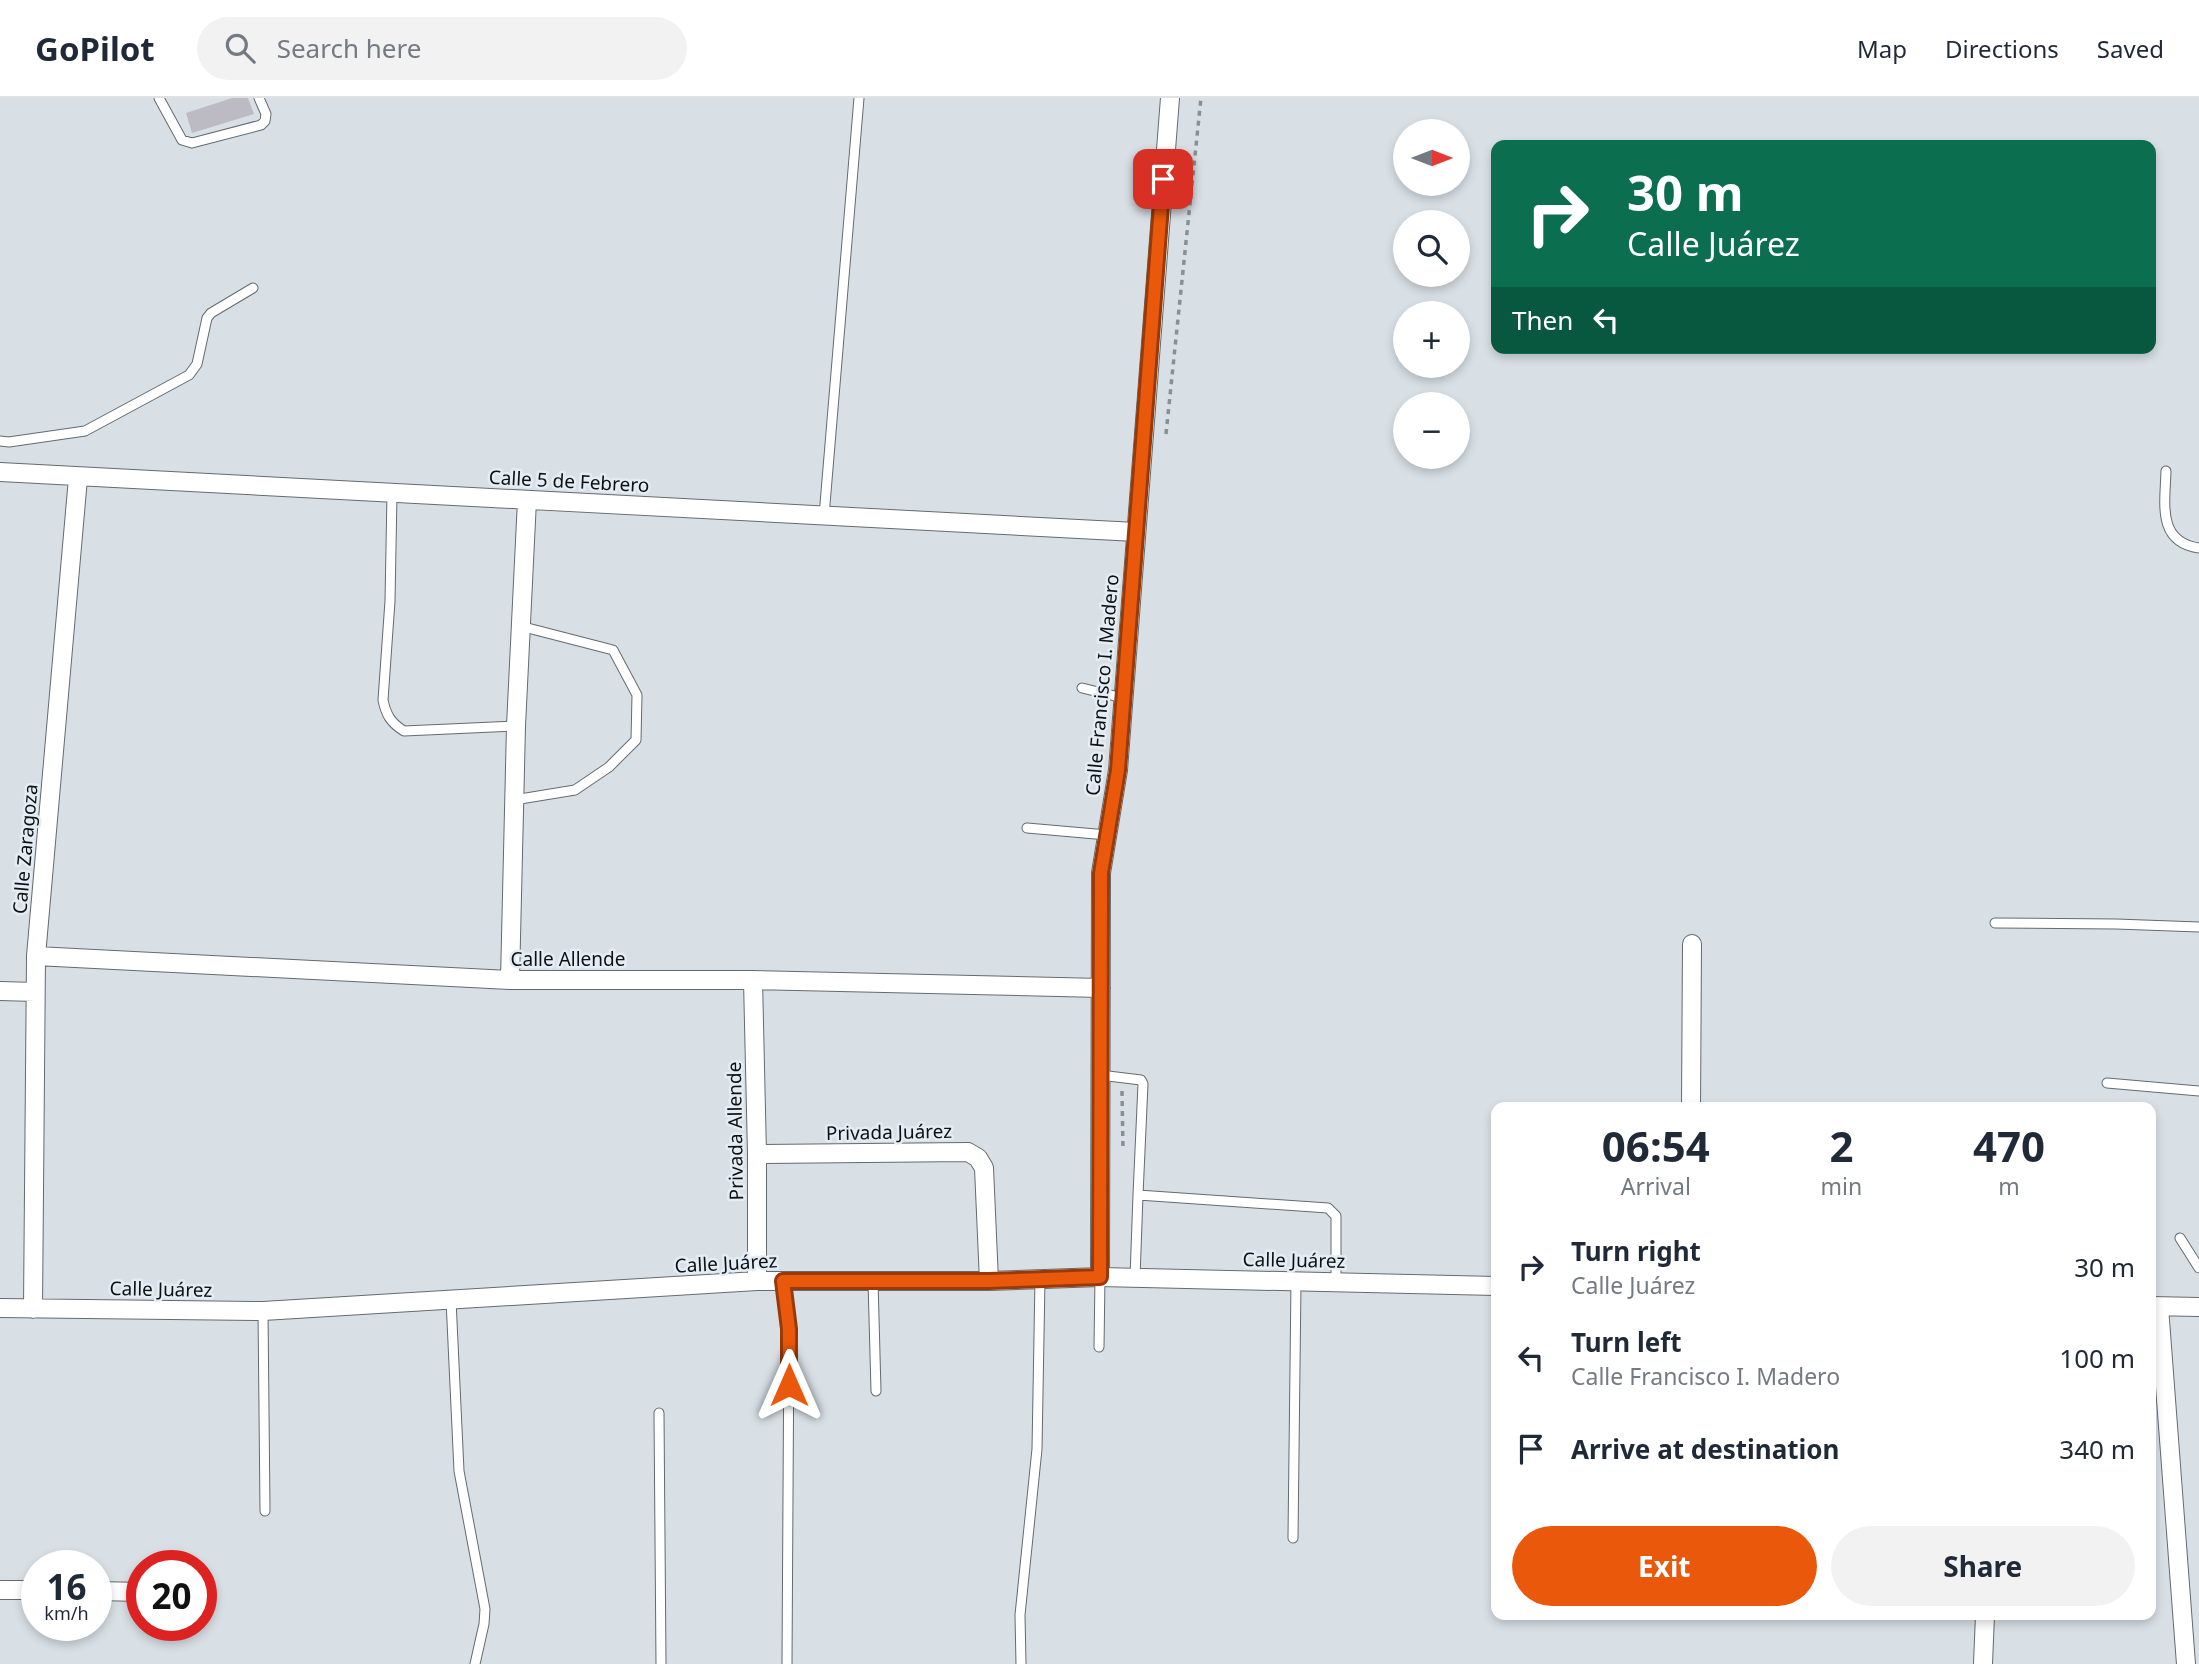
<!DOCTYPE html>
<meta charset="utf-8">
<style>
:root{--surface:#fff;--page:#f2f2f3;--text:#1f2937;--muted:#747a83;--line:#e0e1e3;--accent:#ea580c}
body{margin:0;font-family:"Noto Sans",sans-serif;background:var(--page);color:var(--text);height:100vh;display:flex;flex-direction:column;font-size:26px;white-space:nowrap}
*{box-sizing:border-box;margin:0}
p{font-size:23px;color:var(--muted)}
.icon{flex:none;width:38px;height:38px;fill:none;stroke:currentColor;stroke-width:2;stroke-linecap:round;stroke-linejoin:round}
.map{position:relative;flex:1;overflow:hidden}
.drawer{position:absolute;left:1491px;top:1004px;width:665px;height:518px;display:flex;flex-direction:column;background:var(--surface);border-radius:14px;box-shadow:0 4px 10px #0003}
.drawer>*{flex:none}
.hud{position:absolute;left:1491px;top:42px;width:665px;height:214px;border-radius:14px;box-shadow:0 4px 10px #0003;background:#0b6e4f;color:#fff;overflow:hidden}
.needle{width:46px;rotate:90deg}
.controls{position:absolute;left:1393px;top:21px;display:grid;gap:14px}
.controls a{display:grid;place-items:center;width:77px;height:77px;border-radius:50%;background:var(--surface);box-shadow:0 4px 10px #0003;font-size:35px}
.speed{position:absolute;left:21px;top:1452px;display:flex;gap:14px;font-size:35px;font-weight:700;text-align:center}
.speed>*{display:grid;place-content:center;width:91px;height:91px;border-radius:50%;background:var(--surface);box-shadow:0 4px 10px #0003;line-height:1}
.speed small{font-size:18px;font-weight:400}
.speed .limit{border:10px solid #d22;background:#fff;color:#111}
.pin{position:absolute;display:grid;place-items:center;width:60px;height:60px;color:#fff;margin:-30px;border-radius:14px;box-shadow:0 4px 10px #0006}
.me{position:absolute;width:77px;margin:-38px;rotate:0deg;stroke-linejoin:round;filter:drop-shadow(0 0 5px #0008)}
.turn{display:flex;align-items:center;gap:24px;height:147px;padding:0 21px;font-size:32px}
.turn .icon{width:91px;height:91px;stroke-width:2.5}
.turn b{display:block;font-size:49px;line-height:60px}
.then{display:flex;align-items:center;height:66px;padding:0 21px;background:#0003;gap:14px;font-size:26px}
.eta{display:flex;justify-content:space-evenly;align-items:center;height:119px;text-align:center}
.eta b{font-size:42px;font-weight:700;line-height:49px}
.button{display:flex;gap:14px;margin-top:auto;padding:14px 21px}
.button a{flex:1;height:80px;border-radius:42px;background:var(--accent);color:#fff;font-size:28px;font-weight:700;line-height:80px;text-align:center}
.button a+a{background:var(--page);color:var(--text)}
ul{padding:0;list-style:none}
li{display:flex;align-items:center;gap:21px;height:91px;padding:0 21px}
li div{flex:1}
li b{display:block;font-size:26px}
li em{font-style:normal}
header{display:flex;align-items:center;gap:42px;box-sizing:border-box;height:98px;padding:0 35px;background:var(--surface);border-bottom:2px solid var(--line)}
header strong{font-size:33px}
nav{display:flex;gap:38px;margin-inline-start:auto;font-size:24px}
.search{width:490px;height:63px;background:var(--page);display:flex;align-items:center;gap:18px;box-sizing:border-box;padding:0 24px;border-radius:38px;color:var(--muted);font-size:26px}
.map>svg:first-child{display:block}
.building{fill:#bcbac3}
.lines{fill:none;stroke-linecap:round;stroke-linejoin:round}
.lane-casing{stroke:#636b70;stroke-width:11}
.street-casing{stroke:#636b70;stroke-width:20}
.path{stroke:#898f93;stroke-width:3.5;stroke-dasharray:5 5;stroke-linecap:butt}
.lane{stroke:#fff;stroke-width:9}
.street{stroke:#fff;stroke-width:18}
.route-casing{stroke:#983908;stroke-width:18}
.route{stroke:#ea580c;stroke-width:12}
.labels{text-anchor:middle;dominant-baseline:central;stroke-width:5;stroke-linejoin:round;paint-order:stroke}
.street-label{font-size:19px;fill:#0e1113;stroke:#e5edf4}
</style>
<header>
<strong>GoPilot</strong>
<div class="search"><svg class="icon" aria-label="search" viewBox="0 0 24 24"><circle cx="10" cy="10" r="6"/><path d="M15 15l6 6"/></svg>Search here</div>
<nav><a>Map</a><a>Directions</a><a>Saved</a></nav>
</header>
<div class="map">
<svg width="2199" height="1566" viewBox="0 0 2199 1566">
<rect width="100%" height="100%" fill="#d8e0e6"/>
<path class="building" d="M232,0H248L254,16L192,35L186,15Z"/>
<g class="lines">
<g class="lane-casing">
<path id="lane" d="M159,0L182,42L192,45L261,27L265,23L266,16L259,0
M0,343L9,344L85,333L189,277L197,266L207,220L211,215L253,190
M2166,373C2165,406 2157,444 2199,450
M392,396L390,503L383,602C386,617 391,625 404,633L516,628
M824,418L859,0
M1082,590L1123,600
M514,702L575,692L609,669L636,642L637,597L613,552L520,528
M1027,730L1107,737
M1995,825L2116,826L2199,829
M1100,977L1141,982L1143,986L1138,1097
M2107,985L2199,993
M2180,1140L2199,1170
M1135,1180L1138,1097L1328,1110L1336,1118V1184
M783,1183L789,1231L787,1566
M873,1183L876,1293
M451,1202L459,1373L485,1511L484,1526L475,1566
M263,1213L265,1413
M1099,1249L1100,1179
M659,1315L661,1566
M1293,1440L1296,1184
M1021,1566L1020,1517L1037,1351L1040,1181"/>
</g>
<g class="street-casing">
<path id="street" d="M0,374L1136,434
M36,858L510,882H753L1101,890
M510,882L516,628L527,402
M753,882L757,1056V1183
M0,893L35,894
M1691,1010L1692,846
M757,1056L968,1054L978,1060L984,1070L989,1183
M1100,1179L1101,775L1118,672L1170,0
M2151,1208L2199,1209
M2159,1209L2186,1566
M0,1210L263,1213L757,1183H989L1100,1179L1496,1188
M33,1211L36,858L78,380
M0,1492H37
M96,1493L142,1494
M1983,1566L1985,1517"/>
</g>
<path class="path" d="M1166,336L1201,0
M1122,993L1123,1052"/>
<use href="#lane" class="lane"/>
<use href="#street" class="street"/>
</g>
<g class="lines">
<g class="route-casing">
<path id="route" d="M789,1287V1231L783,1183H989L1100,1179L1101,775L1118,672L1163,81"/>
</g>
<use href="#route" class="route"/>
</g>
<g class="labels">
<g class="street-label">
<text transform="translate(569 383) rotate(3)">Calle 5 de Febrero</text>
<text transform="translate(1102 587) rotate(-85)">Calle Francisco I. Madero</text>
<text transform="translate(25 751) rotate(-85)">Calle Zaragoza</text>
<text x="568" y="861">Calle Allende</text>
<text transform="translate(735 1033) rotate(-91)">Privada Allende</text>
<text transform="translate(889 1034) rotate(-1)">Privada Juárez</text>
<text transform="translate(1294 1162) rotate(1)">Calle Juárez</text>
<text transform="translate(726 1165) rotate(-3)">Calle Juárez</text>
<text transform="translate(161 1191) rotate(1)">Calle Juárez</text>
</g>
</g>
</svg>
<div class="controls">
<a><svg class="needle" viewBox="-14 -14 28 28"><path d="M0-13l5 13h-10z" fill="#e53935"/><path d="M0 13l5-13h-10z" fill="#747a83"/></svg></a>
<a><svg class="icon" aria-label="search" viewBox="0 0 24 24"><circle cx="10" cy="10" r="6"/><path d="M15 15l6 6"/></svg></a>
<a>+</a>
<a>−</a>
</div>
<div class="speed"><div>16<small>km/h</small></div><div class="limit">20</div></div>
<div class="pin" style="left:1163px;top:81px;background:#d93025"><svg class="icon" aria-label="arrive" viewBox="0 0 24 24"><path d="M6 21V4h12l-3 4 3 4H6"/></svg></div>
<svg class="me" style="left:789px;top:1287px" viewBox="-20 -20 40 40"><path d="M0-17L14 15 0 8-14 15z" fill="#ea580c" stroke="#fff" stroke-width="4"/></svg>
<div class="hud">
<div class="turn"><svg class="icon" aria-label="right" viewBox="0 0 24 24"><path d="M7 20v-9h11M14 6l5 5-5 5"/></svg><div><b>30 m</b>Calle Juárez</div></div>
<div class="then">Then<svg class="icon" aria-label="left" viewBox="0 0 24 24"><path d="M17 20v-9H6M10 6l-5 5 5 5"/></svg></div>
</div>
<section class="drawer">
<div class="eta">
<div><b>06:54</b><p>Arrival</p></div>
<div><b>2</b><p>min</p></div>
<div><b>470</b><p>m</p></div>
</div>
<ul>
<li><svg class="icon" aria-label="right" viewBox="0 0 24 24"><path d="M7 20v-9h11M14 6l5 5-5 5"/></svg><div><b>Turn right</b><p>Calle Juárez</p></div><em>30 m</em></li>
<li><svg class="icon" aria-label="left" viewBox="0 0 24 24"><path d="M17 20v-9H6M10 6l-5 5 5 5"/></svg><div><b>Turn left</b><p>Calle Francisco I. Madero</p></div><em>100 m</em></li>
<li><svg class="icon" aria-label="arrive" viewBox="0 0 24 24"><path d="M6 21V4h12l-3 4 3 4H6"/></svg><div><b>Arrive at destination</b></div><em>340 m</em></li>
</ul>
<div class="button"><a>Exit</a><a>Share</a></div>
</section>
</div>
